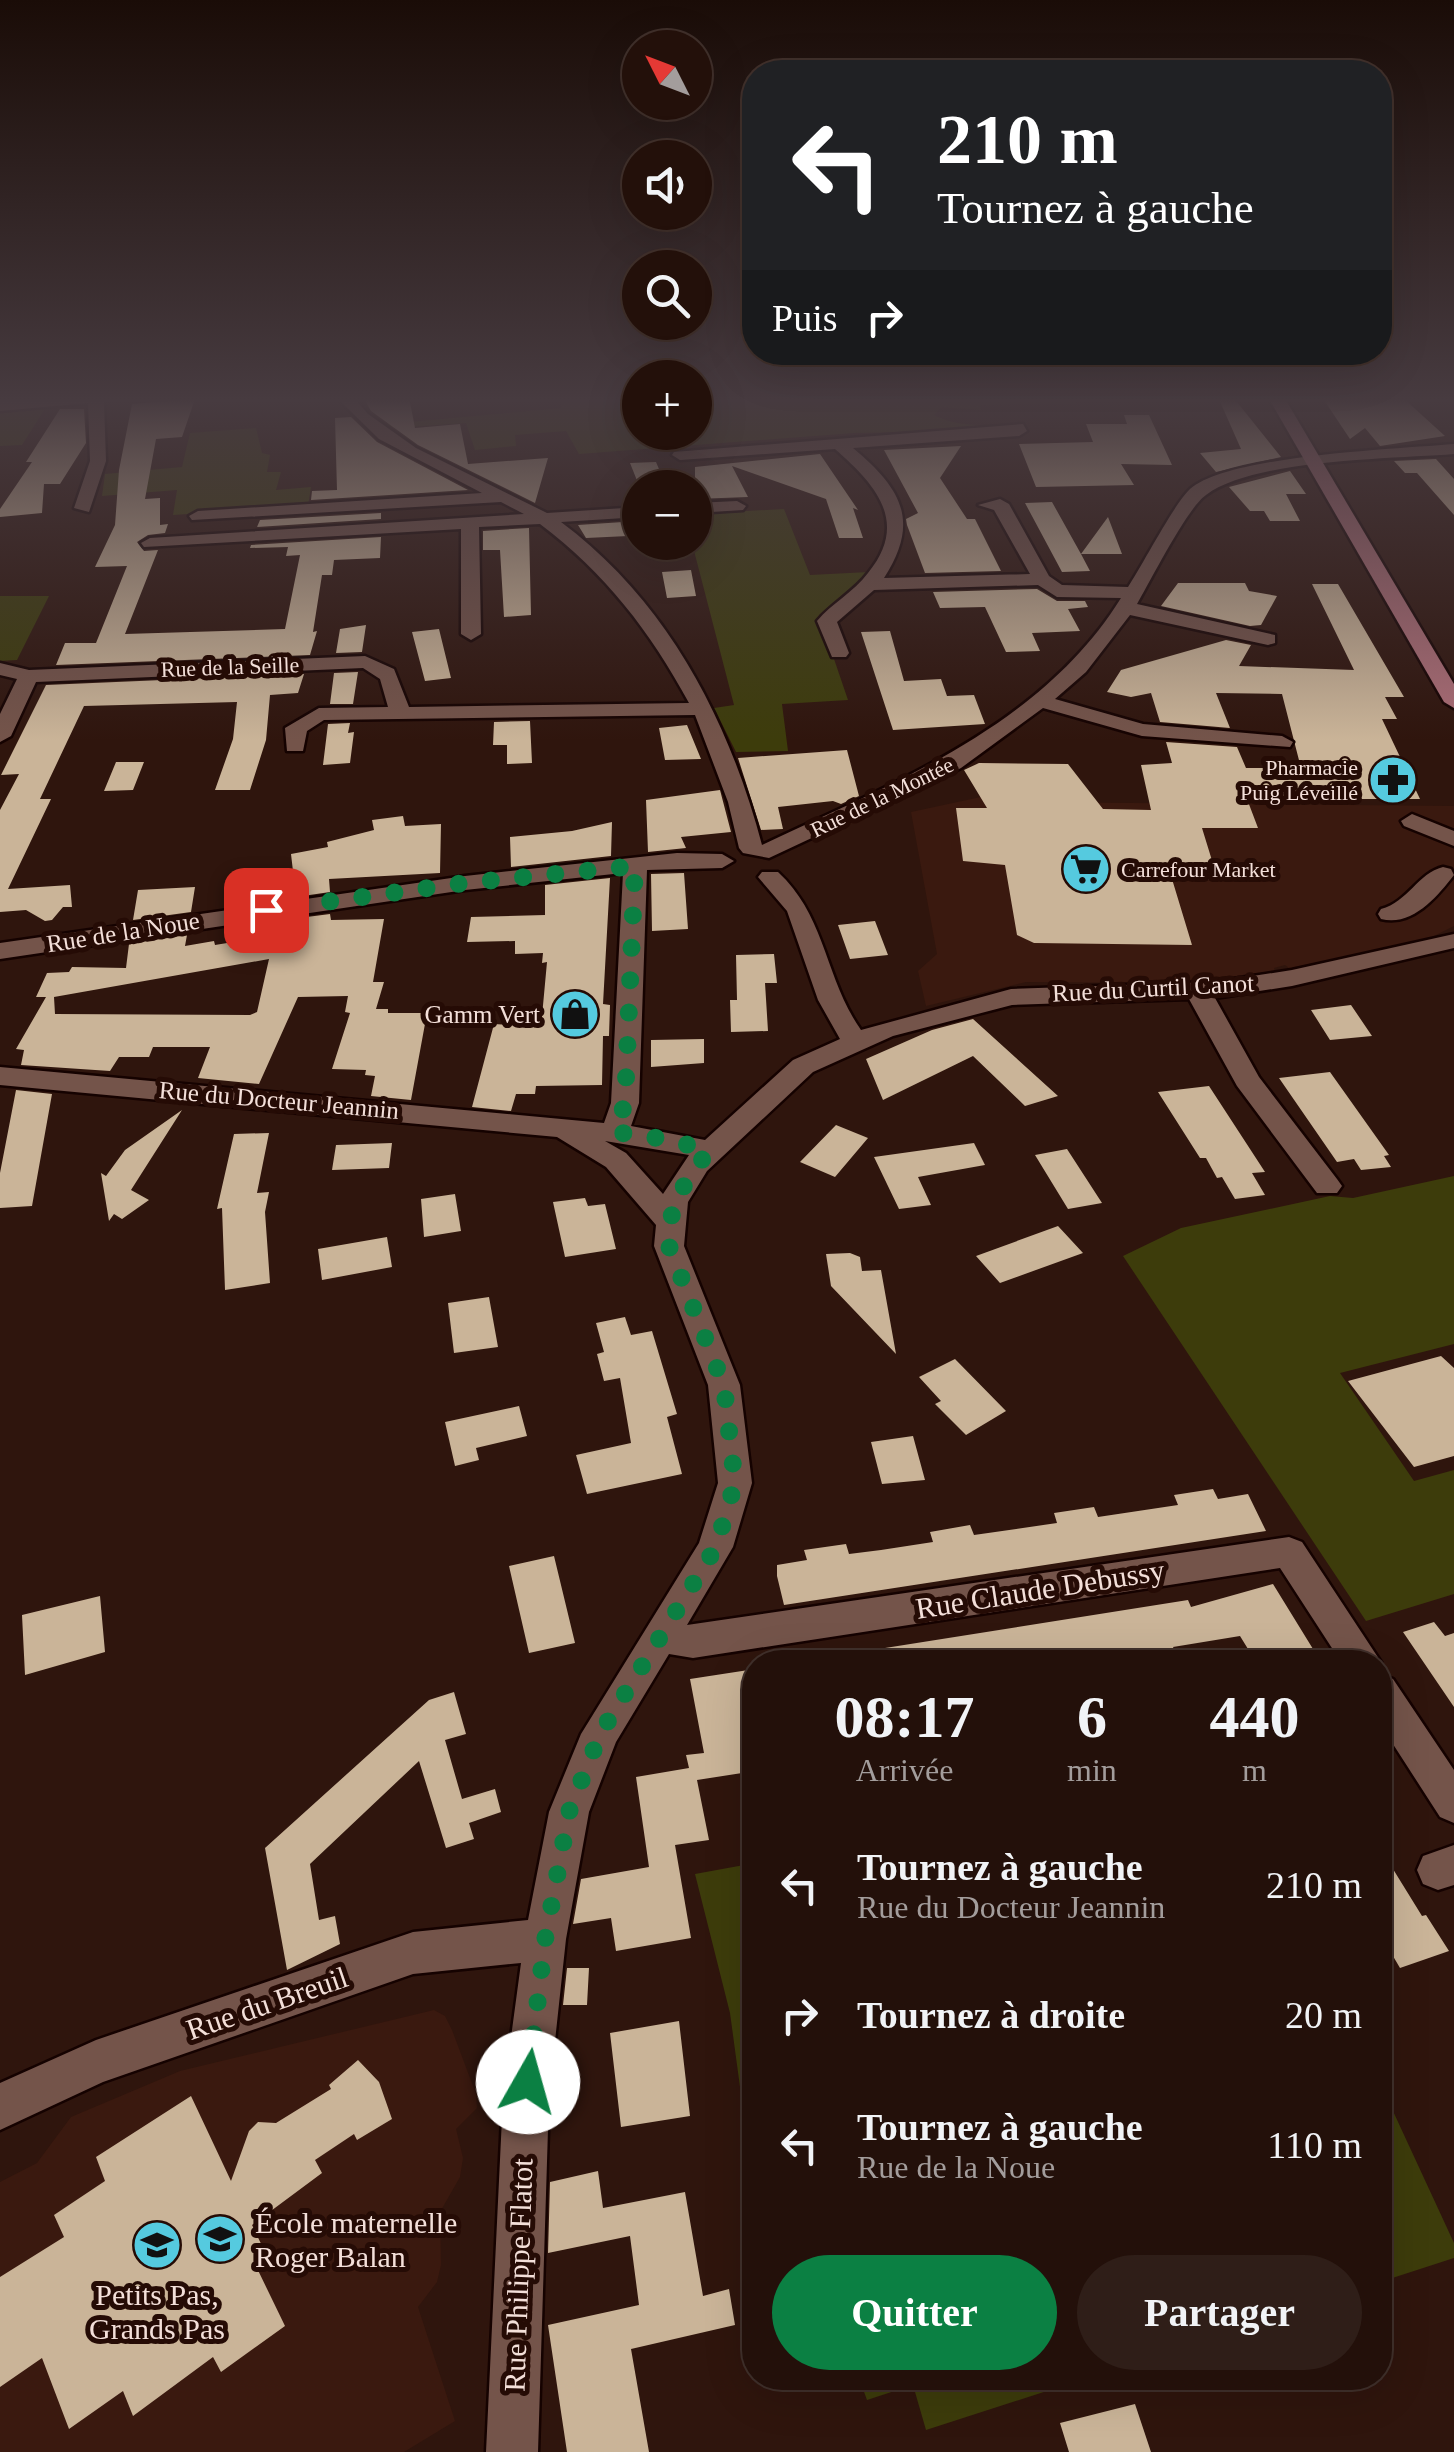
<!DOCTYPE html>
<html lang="fr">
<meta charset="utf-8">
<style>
:root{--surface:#23100a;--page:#2f1e18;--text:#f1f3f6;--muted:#a39d9c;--line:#40302b;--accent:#0b8043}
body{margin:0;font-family:Georgia,serif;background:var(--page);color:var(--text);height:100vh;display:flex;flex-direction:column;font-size:38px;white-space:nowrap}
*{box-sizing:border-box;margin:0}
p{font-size:32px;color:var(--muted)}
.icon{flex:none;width:55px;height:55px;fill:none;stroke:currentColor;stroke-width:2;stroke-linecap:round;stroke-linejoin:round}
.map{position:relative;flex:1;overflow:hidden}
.details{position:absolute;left:742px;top:1650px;width:650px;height:740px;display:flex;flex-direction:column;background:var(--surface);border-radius:40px;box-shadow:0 10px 40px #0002,0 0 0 2px var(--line)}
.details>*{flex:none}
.hud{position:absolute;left:742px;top:60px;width:650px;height:305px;border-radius:40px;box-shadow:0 10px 40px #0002,0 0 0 2px var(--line);background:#202124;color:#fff;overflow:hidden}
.needle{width:65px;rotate:312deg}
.tools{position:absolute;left:622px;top:30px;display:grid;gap:20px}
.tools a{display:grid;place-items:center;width:90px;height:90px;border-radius:50%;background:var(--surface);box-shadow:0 10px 40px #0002,0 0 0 2px var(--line);font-size:50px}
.pin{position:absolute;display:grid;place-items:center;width:85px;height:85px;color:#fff;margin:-42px;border-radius:20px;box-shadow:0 5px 15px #0006}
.me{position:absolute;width:110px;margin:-55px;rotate:7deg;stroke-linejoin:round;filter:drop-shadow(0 0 8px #0008)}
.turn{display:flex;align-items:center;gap:35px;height:210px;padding:0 30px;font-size:45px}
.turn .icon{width:130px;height:130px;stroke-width:2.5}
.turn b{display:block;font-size:70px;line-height:85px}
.then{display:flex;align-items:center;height:95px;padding:0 30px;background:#0003;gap:20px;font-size:38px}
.eta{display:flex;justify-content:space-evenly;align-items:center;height:170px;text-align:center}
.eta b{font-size:60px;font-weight:600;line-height:70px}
.action{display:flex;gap:20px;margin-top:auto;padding:20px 30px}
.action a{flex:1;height:115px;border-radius:60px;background:var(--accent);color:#fff;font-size:40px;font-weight:600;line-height:115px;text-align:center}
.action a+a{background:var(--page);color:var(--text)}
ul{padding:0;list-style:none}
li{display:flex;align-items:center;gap:30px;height:130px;padding:0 30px}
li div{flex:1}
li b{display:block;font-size:38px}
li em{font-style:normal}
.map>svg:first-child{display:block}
.built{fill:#3a190f}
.green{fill:#3d3c0b}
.building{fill:#cab498;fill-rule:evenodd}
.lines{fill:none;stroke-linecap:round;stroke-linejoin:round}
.minor-casing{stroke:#150200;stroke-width:5}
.major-casing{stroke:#150200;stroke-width:5}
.minor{fill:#74544a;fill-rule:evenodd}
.major{fill:#ab6d76;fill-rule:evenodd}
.route{stroke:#0b8043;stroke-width:18;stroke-dasharray:0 32.4}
.labels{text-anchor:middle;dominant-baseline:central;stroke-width:10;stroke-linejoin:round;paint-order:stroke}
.far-street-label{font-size:22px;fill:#f3dfd9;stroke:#250b05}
.far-poi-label{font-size:22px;fill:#f3dfd9;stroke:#250b05;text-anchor:end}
.street-label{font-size:25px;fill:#f3dfd9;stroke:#250b05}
.poi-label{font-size:25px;fill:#f3dfd9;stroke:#250b05;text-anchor:end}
.near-street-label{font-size:30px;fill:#f3dfd9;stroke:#250b05}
.near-poi-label{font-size:30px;fill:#f3dfd9;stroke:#250b05;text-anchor:start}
</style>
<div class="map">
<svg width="1454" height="2452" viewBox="0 0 1454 2452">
<rect width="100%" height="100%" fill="#2f150d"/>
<path class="built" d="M1023,788L1022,802L1454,806V926L1424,941L1289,968L1285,965L1274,968L1275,972L1253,976L1181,983L1026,982L926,1006L918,971L937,954L911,812Z
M434,2010L445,2016L452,2030L476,2094L477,2108L456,2129L463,2158L460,2177L440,2212L441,2265L437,2282L418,2307L455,2421L404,2452H0V2182L37,2163L71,2117L180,2071Z"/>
<path class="green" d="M559,397H640V432H695V397H1086L1088,401H1076V404L980,405L981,410L942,407L934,415C955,426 976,425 997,425L999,430L854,433L579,454L566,431L515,435L516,446L475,450L466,423L394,428L388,424L561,408Z
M48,404L22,445L0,446V409Z
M256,428L262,453L270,455L267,472H281L276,490L311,487L308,506L173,515L177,490L102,496L105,474L182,467L190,433Z
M784,509L810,575L869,572L819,615L848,700L782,704L788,751L736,752L714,708L734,705L692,543L695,514Z
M0,596H49L17,660L0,661Z
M1454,1176V1344L1340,1373L1414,1481L1454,1470V1594L1366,1621L1123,1256L1181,1228L1330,1196L1353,1198Z
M755,1863V2167L751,2168L730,2013L695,1874Z
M1380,2083L1454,2243V2258L1380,2282Z
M859,2378H1087L926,2430L913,2385L867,2400Z"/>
<path class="building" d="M363,397H409L415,428L460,424L468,464L548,458L535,503L418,445L371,411Z
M1218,397H1233L1281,457L1216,472L1200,453L1241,449Z
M1322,397H1402L1445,436L1380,446L1365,428L1350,439Z
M195,399L182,437L156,439L145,499L160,498V525L168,524L165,533L148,535L137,542L144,551L158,550L125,634L285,629L300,555L286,556L288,547L250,548L251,545L381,537L380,558L334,560L332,575H322L313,632L317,631L310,655L56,665L65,643H96L127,566L95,567L115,525L119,470L132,404Z
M60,409H84L86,443L60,484H44L42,513L0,517V509L32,462H26Z
M1124,415H1149L1172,465L1121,464L1134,485L1036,487L1019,444L1093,442L1086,424H1127Z
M351,417L377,442L468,490L311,500L312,491L337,490L335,418Z
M961,446L940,478L967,519H975L1001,571L925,573L907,525L906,519L918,513L884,450Z
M820,454L858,510L853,508L863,538H839L826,499L732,466L748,497L695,499V467Z
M1436,459L1454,479V515L1417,473H1405L1394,461Z
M656,462L667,488H640L630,463Z
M1290,471L1306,494H1286L1300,521H1270L1264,511H1250L1229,487Z
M1052,502L1081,554L1108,517L1122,554H1081L1090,571L1062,572L1025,503Z
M381,513V519L257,527L260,520Z
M623,522L628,536L586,538L578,525Z
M529,528L531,615L504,617L500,550H483V531Z
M691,570L696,596L667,598L662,572Z
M1178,583H1245L1249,591L1277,596L1261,625L1250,626L1161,606Z
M1312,584H1338L1404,697H1385L1397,719H1382L1420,799H1247L1258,828H1202L1218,880L1172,879L1192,945L1034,943L1017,935L1005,865L963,861L956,808H987L964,770L979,763L1068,764L1103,809L1151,810L1141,765L1172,763L1166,742L1237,747L1246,768H1301L1282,694L1216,693L1230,728L1160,722L1151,693L1131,697L1107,692L1121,670L1226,640L1251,645L1239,666L1354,670Z
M1037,589L1057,601H1085L1088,607L1068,609L1080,631L1032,633L1040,651L1006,652L985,607L940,608L933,592Z
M366,625L362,652L336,653L340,629Z
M439,629L451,678L425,681L412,632Z
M890,631L904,681L941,679L947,696L974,695L985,724L893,730L861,632Z
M358,672L353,704H330L334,673Z
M304,674L298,693L270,695L266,740L250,790H215L233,739L237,702L84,706L40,799H51L8,889L70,885L72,907H63L52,920L45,921L26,910L0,912V810L19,774L1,775L46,685Z
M530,721L532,763L507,764V745H493L494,722Z
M350,723L348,733L354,732L350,763L323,765L328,724Z
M687,725L701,759L665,760L659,728Z
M847,750L859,796L841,804L833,801L778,807L783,829L761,830L738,758Z
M116,762H144L133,790L104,791Z
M720,790L731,832L681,837L686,848L648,852L646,800Z
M403,816L405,826L441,824L440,873L329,879L330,892L296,897L291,854L328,847L327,842L374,830L372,820Z
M612,822L611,856L511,867L510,837L572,831Z
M684,873L688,929L652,931L651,874Z
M610,878L603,1004L610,1005L609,1036H603L602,1085L536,1086L535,1094H516L511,1111L472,1107L494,1024L541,1027L547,962L542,963L543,953L515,954V941L467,942L471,917L545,915V885Z
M195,887L191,912L133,920L138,890Z
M330,914L331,920L384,919L373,982H384L376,1009H388V1013H427L411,1100L371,1096L375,1076L365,1075L366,1070L332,1069L350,1013L345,1012L348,996L298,997L259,1084L198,1078L210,1047H153L149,1057H119L110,1071L21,1065L24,1050L16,1049L46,997H36L47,973L69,972L72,967L126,968L129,944L187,935L185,946L214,941L215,945L301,931L299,918ZM269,959L257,1012L250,1015L55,1014L54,997Z
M875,921L888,955L850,959L838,925Z
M774,954L777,983H765L768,1031L731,1032L730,1000H737L736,955Z
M1351,1005L1372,1036L1330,1040L1311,1010Z
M973,1019L1058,1096L1025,1106L973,1056L883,1100L866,1059L932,1030Z
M704,1039V1063L651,1067V1040Z
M1330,1072L1389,1155L1384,1156L1391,1167L1361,1170L1354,1159L1337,1162L1279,1078Z
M1209,1086L1265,1172L1252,1173L1265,1195L1235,1199L1222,1177L1217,1178L1206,1158H1200L1158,1092Z
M16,1090L52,1094L32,1206L0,1208V1173Z
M182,1110L131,1190L149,1200L122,1219L114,1214L109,1221L101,1173L106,1176L125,1150Z
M836,1125L868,1138L835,1177L800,1162Z
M269,1133L257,1193L269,1192L265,1212L270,1283L225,1290L222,1208L217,1209L234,1134Z
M392,1143L389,1168L332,1170L336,1145Z
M974,1143L985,1165L918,1177L931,1205L899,1209L874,1157Z
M1067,1149L1102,1203L1068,1209L1035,1155Z
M455,1194L461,1231L424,1237L421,1199Z
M585,1198L588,1206L605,1204L616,1249L565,1257L553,1202Z
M1058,1226L1083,1253L1000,1283L976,1256Z
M387,1237L392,1267L322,1280L318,1249Z
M850,1253L860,1257L862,1271L881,1270L896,1354L831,1286L826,1254Z
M489,1297L498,1347L454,1353L448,1303Z
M625,1317L631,1335L652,1331L677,1414L667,1417L682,1474L587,1494L576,1455L631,1443L620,1378L604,1381L597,1354L604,1352L596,1323Z
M1441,1356L1454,1368V1456L1414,1467L1348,1381Z
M955,1359L1006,1411L966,1435L935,1404L941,1401L919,1377Z
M519,1406L527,1436L476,1448L479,1460L455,1466L445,1422Z
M913,1436L925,1480L882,1484L871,1442Z
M1213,1489L1218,1499L1248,1494L1266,1531L784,1605L777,1576V1565L807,1560L804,1550L846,1544L849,1554L881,1550L933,1542L930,1532L970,1525L974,1535L1057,1523L1054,1513L1094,1507L1098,1517L1178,1505L1174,1495Z
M554,1556L575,1643L529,1653L509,1566Z
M1273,1584L1321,1662H1256L1240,1636L1173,1647L1178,1658L1152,1662H1146L1142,1652L1079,1662H886L885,1648L1188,1600L1191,1607Z
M100,1596L105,1652L25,1675L22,1615Z
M1434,1622L1445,1636L1454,1633V1707L1403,1632Z
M755,1669V1771L697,1780L709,1840L675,1845L691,1938L616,1951L611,1918L573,1924L581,1879L649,1867L636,1777L689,1768L686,1755L704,1753L690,1679Z
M454,1692L466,1734L445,1740L462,1799L495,1789L501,1812L469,1823L474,1839L446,1848L419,1761L310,1864L319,1920L335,1916L340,1944L287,1970L265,1848L429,1700Z
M1380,1848L1422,1916L1426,1915L1449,1951L1400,1968L1380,1934Z
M567,1968H589L587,2005H563Z
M679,2021L690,2116L621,2127L610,2033Z
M358,2060L379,2082L392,2119L357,2140L354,2134L315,2160L322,2173L252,2225L266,2254L254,2262L285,2326L221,2372L213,2357L133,2416L123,2391L69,2429L42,2358L0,2387V2277L64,2237L54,2215L105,2181L96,2157L191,2096L231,2181L249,2131L258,2122L276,2123L331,2089L329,2085Z
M598,2171L603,2208L685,2192L703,2296L729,2289L735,2325L631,2349L649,2452H567L548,2325L639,2305L630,2236L548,2253L550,2182Z
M1135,2404L1151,2452H1069L1060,2423Z"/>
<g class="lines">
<g class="minor-casing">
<path id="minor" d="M50,397H118L104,402L106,461L89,512L74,508L90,461L88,403L0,411V401Z
M336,397H353L368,414L416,448L547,513L640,507V517L561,522C667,601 729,720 762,845C893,783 1041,727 1121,598L1057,597L1038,585L874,590L837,622L849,653L846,657H832L817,621C832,603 854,592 868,573C910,522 875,484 835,449L680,460L672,455L674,452L1023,424L1027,431L1019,436L853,448C901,488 921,521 884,578L1030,574L994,510L978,505L1000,499L1009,504L1049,576L1062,585L1128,587C1142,566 1174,504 1190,489C1229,455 1399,449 1454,444V454C1392,459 1254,459 1206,495C1187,508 1150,582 1137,604L1275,635V643L1268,645L1130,615L1086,672L1055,699L1143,724L1282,736L1293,742L1290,747L1142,736L1043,708L961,768L769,858L743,853L739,848L728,802L695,715L324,720L307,731L303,751H287L285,728L319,708L388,707L380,679L363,668L36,682L11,736L0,742V714L17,679L0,675V663L29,670L365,656L394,669L409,707L689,703C650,631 605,573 540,524L479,527L481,634L471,640L461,634V529L144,547L141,543L150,538L524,514L501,502L192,520L189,516L198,511L482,493L379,439Z
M737,501L746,506L743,510L695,513V503Z
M1412,814L1454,831V846L1404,826L1401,821Z
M677,853L722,854L734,861L722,868L647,870L639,1103L631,1126L705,1140L793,1060L840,1039L818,1000L787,911L758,877L762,872H778C826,916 825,979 861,1030L1011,989L1214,982L1292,970L1454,934V948L1292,986L1215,998L1259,1077L1337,1179L1342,1186L1337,1193H1317L1237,1086L1189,999L1012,1005L893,1036L813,1072L707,1171L688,1202L684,1246L740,1385L752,1483L733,1547L687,1625L1289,1537L1302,1542L1381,1662H1341L1280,1568L693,1658L669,1654L616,1742L589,1812L566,1939L549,2097L538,2452H486L503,2097L521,1963L413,1974L103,2082L0,2130V2083L96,2040L413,1932L528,1920L549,1812L581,1734L699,1543L718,1483L708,1385L654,1246L656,1225L606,1167L557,1137L0,1085V1067L604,1123L611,1103L623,873L465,890L0,959V943L465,876ZM605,1141L689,1155L663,1194L626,1153Z
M1443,867L1451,869L1454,875C1437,897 1412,927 1381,919L1378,914L1381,909C1408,902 1418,873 1443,867Z
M1380,1674L1393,1679L1454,1770V1823L1440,1817L1380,1724Z
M1454,1845V1885L1438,1890L1423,1884L1417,1870L1423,1856Z"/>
</g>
<g class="major-casing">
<path id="major" d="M1268,397H1284L1454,684V708L1444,702Z"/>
</g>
<use href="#minor" class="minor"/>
<use href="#major" class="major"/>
</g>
<linearGradient id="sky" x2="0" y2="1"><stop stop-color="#1a0c07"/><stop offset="0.54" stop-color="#473b40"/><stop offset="1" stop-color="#473b40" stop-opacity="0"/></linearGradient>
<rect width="1454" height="741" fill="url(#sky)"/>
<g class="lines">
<path class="route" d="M266,910L465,883L635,866L625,1103L615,1132L672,1140L708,1151L673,1202L669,1246L724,1386L735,1483L716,1547L600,1734L569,1812L545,1940L528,2082"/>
</g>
<defs>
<g id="pharmacy-disc" transform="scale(2.5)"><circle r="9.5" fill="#55cadf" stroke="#250b05"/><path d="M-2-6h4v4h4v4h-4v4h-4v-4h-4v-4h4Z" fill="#111"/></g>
<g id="supermarket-disc" transform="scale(2.5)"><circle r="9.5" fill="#55cadf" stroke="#250b05"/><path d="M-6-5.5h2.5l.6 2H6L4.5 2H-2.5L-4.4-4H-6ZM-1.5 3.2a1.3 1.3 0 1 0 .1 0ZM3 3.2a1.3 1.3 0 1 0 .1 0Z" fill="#111"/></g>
<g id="shop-disc" transform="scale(2.5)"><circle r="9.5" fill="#55cadf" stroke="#250b05"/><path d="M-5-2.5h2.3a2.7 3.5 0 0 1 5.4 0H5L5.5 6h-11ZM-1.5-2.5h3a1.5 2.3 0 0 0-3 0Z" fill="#111"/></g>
<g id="school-disc" transform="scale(2.5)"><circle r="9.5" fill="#55cadf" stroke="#250b05"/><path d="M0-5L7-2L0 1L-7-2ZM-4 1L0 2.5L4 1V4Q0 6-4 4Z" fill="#111"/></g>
</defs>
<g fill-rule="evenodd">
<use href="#pharmacy-disc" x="1393" y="780"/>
<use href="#supermarket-disc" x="1086" y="869"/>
<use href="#shop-disc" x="575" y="1014"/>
<use href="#school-disc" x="220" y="2239"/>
<use href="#school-disc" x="157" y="2245"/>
</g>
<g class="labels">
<g class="far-street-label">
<text transform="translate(230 667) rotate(-2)">Rue de la Seille</text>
<text transform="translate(882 797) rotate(-26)">Rue de la Montée</text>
</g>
<g class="far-poi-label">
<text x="1358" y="767">Pharmacie<tspan x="1358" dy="25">Puig Léveillé</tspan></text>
<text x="1121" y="869" text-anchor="start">Carrefour Market</text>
</g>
<g class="street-label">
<text transform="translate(123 932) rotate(-9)">Rue de la Noue</text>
<text transform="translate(1153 988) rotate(-3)">Rue du Curtil Canot</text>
<text transform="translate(279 1100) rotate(5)">Rue du Docteur Jeannin</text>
</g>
<g class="poi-label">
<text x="540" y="1014">Gamm Vert</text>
</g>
<g class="near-street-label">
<text transform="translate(1040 1589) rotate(-9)">Rue Claude Debussy</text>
<text transform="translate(267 2003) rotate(-19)">Rue du Breuil</text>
<text transform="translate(518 2275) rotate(-88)">Rue Philippe Flatot</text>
</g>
<g class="near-poi-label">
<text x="255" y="2222">École maternelle<tspan x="255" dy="34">Roger Balan</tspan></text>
<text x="157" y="2294" text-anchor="middle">Petits Pas,<tspan x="157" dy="34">Grands Pas</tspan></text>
</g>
</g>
</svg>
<div class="tools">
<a><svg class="needle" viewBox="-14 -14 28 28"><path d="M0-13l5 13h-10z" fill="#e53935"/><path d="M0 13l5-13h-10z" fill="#a39d9c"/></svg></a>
<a><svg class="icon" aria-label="sound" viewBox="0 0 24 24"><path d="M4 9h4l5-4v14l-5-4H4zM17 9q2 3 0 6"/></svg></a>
<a><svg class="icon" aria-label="search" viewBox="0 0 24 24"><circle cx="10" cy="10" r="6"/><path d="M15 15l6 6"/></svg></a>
<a>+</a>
<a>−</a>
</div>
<div class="pin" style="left:266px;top:910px;background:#d93025"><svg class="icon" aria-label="arrive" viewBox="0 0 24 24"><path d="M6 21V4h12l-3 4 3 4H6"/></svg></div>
<svg class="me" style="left:528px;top:2082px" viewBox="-20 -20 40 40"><circle r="19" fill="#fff"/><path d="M0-13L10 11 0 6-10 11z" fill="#0b8043"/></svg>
<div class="hud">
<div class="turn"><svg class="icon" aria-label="left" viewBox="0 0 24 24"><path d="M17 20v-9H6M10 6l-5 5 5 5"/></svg><div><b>210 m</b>Tournez à gauche</div></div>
<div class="then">Puis<svg class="icon" aria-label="right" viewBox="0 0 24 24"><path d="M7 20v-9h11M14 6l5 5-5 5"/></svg></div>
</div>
<section class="details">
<div class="eta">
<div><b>08:17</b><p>Arrivée</p></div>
<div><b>6</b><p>min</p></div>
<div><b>440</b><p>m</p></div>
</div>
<ul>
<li><svg class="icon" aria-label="left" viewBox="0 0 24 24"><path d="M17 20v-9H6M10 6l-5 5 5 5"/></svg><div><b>Tournez à gauche</b><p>Rue du Docteur Jeannin</p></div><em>210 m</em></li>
<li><svg class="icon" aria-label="right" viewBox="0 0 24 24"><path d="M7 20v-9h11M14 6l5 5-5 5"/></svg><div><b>Tournez à droite</b></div><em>20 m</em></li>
<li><svg class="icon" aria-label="left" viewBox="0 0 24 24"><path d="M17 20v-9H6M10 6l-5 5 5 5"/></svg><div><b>Tournez à gauche</b><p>Rue de la Noue</p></div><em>110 m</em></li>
</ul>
<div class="action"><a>Quitter</a><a>Partager</a></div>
</section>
</div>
